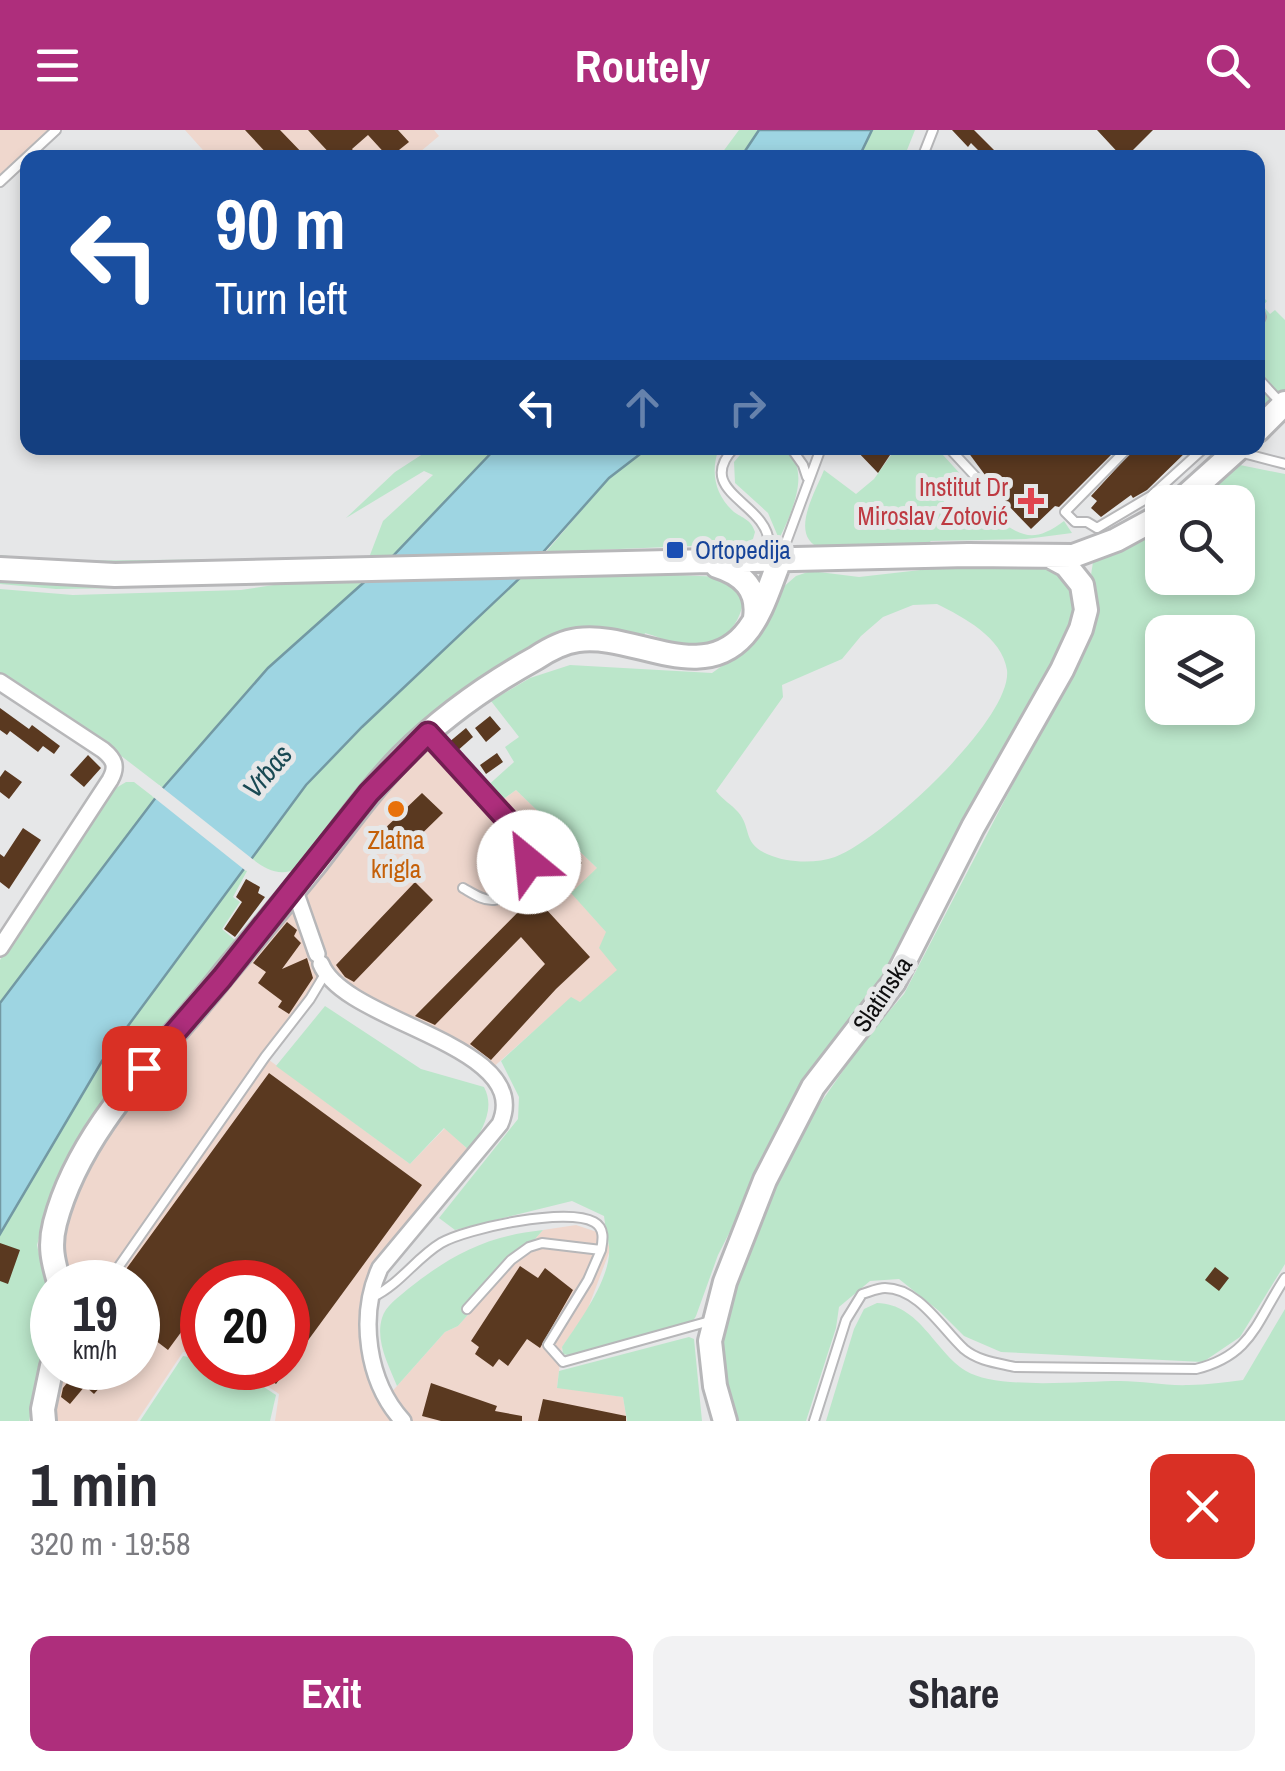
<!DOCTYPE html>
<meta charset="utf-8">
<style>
:root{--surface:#fff;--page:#f2f2f3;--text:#2b2b33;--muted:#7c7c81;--accent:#ae2e7c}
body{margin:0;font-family:"Archivo Narrow",sans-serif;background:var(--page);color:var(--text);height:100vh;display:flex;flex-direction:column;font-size:38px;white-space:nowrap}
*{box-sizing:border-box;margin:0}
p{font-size:32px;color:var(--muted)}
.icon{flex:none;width:55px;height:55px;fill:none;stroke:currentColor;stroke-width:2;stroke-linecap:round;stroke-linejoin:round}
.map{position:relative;height:1291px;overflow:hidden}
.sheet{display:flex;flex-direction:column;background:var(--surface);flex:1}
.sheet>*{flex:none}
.guide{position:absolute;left:20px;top:20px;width:1245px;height:305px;border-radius:20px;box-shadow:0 5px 15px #0003;background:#1a4fa0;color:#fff;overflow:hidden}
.buttons{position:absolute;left:1145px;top:355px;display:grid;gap:20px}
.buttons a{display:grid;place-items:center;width:110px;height:110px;border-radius:20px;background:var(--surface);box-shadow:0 5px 15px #0003;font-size:50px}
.speed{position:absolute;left:30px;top:1130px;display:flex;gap:20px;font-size:50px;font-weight:700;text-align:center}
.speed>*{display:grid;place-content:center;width:130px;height:130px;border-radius:50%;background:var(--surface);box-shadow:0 5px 15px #0003;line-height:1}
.speed small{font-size:25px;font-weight:400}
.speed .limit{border:15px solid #d22;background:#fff;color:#111}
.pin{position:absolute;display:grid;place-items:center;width:85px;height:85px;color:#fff;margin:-42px;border-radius:20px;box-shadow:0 5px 15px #0006}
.me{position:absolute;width:110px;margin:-55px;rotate:332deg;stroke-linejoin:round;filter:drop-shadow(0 0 8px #0008)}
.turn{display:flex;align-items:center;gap:35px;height:210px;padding:0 30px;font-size:45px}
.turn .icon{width:130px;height:130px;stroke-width:2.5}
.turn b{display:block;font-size:70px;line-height:85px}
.lanes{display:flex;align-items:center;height:95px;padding:0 30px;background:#0003;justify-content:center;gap:50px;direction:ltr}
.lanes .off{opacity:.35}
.round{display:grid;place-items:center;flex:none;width:105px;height:105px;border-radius:20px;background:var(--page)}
.overview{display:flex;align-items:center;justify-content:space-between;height:170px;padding:0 30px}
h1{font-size:60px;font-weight:800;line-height:75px}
.action{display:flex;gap:20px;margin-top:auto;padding:20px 30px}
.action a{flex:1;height:115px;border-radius:20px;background:var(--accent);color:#fff;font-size:40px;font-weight:800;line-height:115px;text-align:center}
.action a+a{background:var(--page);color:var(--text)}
header{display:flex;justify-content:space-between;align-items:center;height:130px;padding:0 30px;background:var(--accent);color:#fff;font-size:45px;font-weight:800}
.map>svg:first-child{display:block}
.industrial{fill:#efd7cd}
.green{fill:#bbe6ca;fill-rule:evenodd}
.water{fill:#9ed5e2;stroke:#7399a3;stroke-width:2.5}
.pier{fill:#e6e7e8}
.building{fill:#5a3920}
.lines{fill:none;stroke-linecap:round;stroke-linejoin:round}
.lane-casing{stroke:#b7b7b9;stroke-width:12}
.street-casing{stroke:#b7b7b9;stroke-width:20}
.secondary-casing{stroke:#b7b7b9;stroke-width:28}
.lane{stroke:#fff;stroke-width:8}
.street{stroke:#fff;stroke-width:15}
.secondary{stroke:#fff;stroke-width:22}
.route-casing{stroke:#711e51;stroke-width:25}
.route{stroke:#ae2e7c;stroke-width:18}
.health-dot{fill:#e0444e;stroke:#e6e7e8;stroke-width:4}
.transit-dot{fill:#1a4fb4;stroke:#e6e7e8;stroke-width:4}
.food-dot{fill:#e8710a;stroke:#e6e7e8;stroke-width:4}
.labels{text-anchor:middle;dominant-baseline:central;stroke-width:10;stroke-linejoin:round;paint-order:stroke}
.health-label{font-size:25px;fill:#be3a42;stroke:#e6e7e8;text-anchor:end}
.transit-label{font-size:25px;fill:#164399;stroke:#e6e7e8;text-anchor:start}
.food-label{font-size:25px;fill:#c56008;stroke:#e6e7e8}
.street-label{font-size:25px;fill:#0e0e0f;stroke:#e6e7e8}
.water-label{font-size:28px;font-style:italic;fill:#184953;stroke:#e6e7e8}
</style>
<header><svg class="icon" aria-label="menu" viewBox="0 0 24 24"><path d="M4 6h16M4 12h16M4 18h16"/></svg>Routely<svg class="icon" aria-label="search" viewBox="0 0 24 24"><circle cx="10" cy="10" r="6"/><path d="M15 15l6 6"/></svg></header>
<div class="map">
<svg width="1285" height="1291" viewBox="0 0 1285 1291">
<rect width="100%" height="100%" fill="#e6e7e8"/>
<path class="industrial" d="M0,0H48L0,45Z
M185,0H434L439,6L414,27L210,28Z
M428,603L495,676L516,660L598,739L572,763L607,803L618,841L580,872L571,868L490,940L325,844L265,927L410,1034L445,998L475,1026L380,1138L367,1207L389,1265L445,1202L458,1196L543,1100L576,1095L606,1105L610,1120L587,1181L562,1217L557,1257L623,1267L627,1291H275L279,1264L241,1238H288V1152H202V1225L183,1222L137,1291H46L60,1238H138V1152H58L50,1121L98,999Z"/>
<path class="green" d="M739,0H759L741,27H719Z
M872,0H915L907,20L911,23L909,27H859Z
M1258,162L1267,171L1263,176L1270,184L1275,180L1285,190V262L1258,287Z
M432,318H496L394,425H370L383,391L433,345L424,341L346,388L395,342Z
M648,318H719C710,342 715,365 734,382C742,388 751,389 755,402L753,409L741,414L546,422L609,348Z
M746,318C755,317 769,315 778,318C817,331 790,387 779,409L768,383L735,353L734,332Z
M896,318H942L945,320L943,325L975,360L972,363L960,350L943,364L938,358L930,365L934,368L938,365L969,400L991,384C1020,406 1032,415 1064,391L1072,403L1026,409L930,411L937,421L823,419C787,408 815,363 824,340L856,364L874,349Z
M1235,334L1285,344V1134L1240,1207L1203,1232L1001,1222L964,1206L939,1181L899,1149L870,1151L839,1177L836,1198L806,1291H734L724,1259L722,1210L736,1145L773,1057L817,978L866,908L904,864L1051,581L1094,464L1091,445L1093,432L1162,398V448H1238V372H1195ZM1162,502H1238V578H1162Z
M0,425L52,431L251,429L269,431L156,437L0,433Z
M1039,435C1077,445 1079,468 1070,501L896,830L872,866L812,941L718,1125L696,1186L693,1191C652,1200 613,1215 572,1226L563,1224L562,1217C579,1192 612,1147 609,1117C608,1107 605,1096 604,1086L572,1071L455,1100L439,1088L518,989L519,967L501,931L571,867L580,872L617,840L599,818L606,802L571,763L597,738L516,660L498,673L484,659L514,632L505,617L519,607L491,571L530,548L570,535L712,543L753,514L781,459L796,446L811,441L859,447L938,438ZM937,474C963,487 1002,507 1007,540C1013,589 881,710 835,727C815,734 787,733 767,724C742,713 752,698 738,682C731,674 723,670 716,661L783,567L782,555L842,529L861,506L883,487L913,475Z
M674,445L725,447L743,461C746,490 722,519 690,517C674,515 660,507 645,503L644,506C561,484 542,506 479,554C460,567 439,578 422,593C373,635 340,690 298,738C280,748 265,739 251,728L306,655L362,597L521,447Z
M0,447L267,451L134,458L56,459L0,454Z
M367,451L268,538L163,658L120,625L0,546V459L73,465L241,460L293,452Z
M126,652H134L156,669L153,675L0,873V830L111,661Z
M243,738L247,741L233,767L240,772L222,799L235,810L81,1003L47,1079L37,1115L52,1183L51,1201L46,1212L29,1291H0V1104L102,931Z
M325,876L421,939L484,957C496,980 481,1000 470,1021L444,998L410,1034L276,936Z
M543,1100L458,1196L445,1202L397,1256C389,1236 375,1211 382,1188C385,1176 399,1167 408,1159C452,1124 487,1106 543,1100Z
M877,1173C920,1174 934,1221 966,1241C997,1260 1082,1251 1120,1251C1143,1251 1166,1256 1189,1255C1207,1255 1225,1252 1243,1250L1285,1179V1291H826L854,1199L864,1179Z
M689,1207L694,1209L702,1291H627L623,1267L557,1258L559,1241Z
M183,1226L202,1229V1238H235L276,1265L270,1291H140Z"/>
<path class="water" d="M759,0H872L859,27H741Z
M496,318H648L609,348L521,447L362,597L306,655L102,931L0,1104V873L163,658L268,538L390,429Z"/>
<path class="pier" d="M159,655L255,731L246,741L152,666Z"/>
<path class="building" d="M245,0H280L307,28H271Z
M308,0H398L409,12L389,28L368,5L352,19L359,28H334Z
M952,0H974L1002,28H986L971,13L968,17Z
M1097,0H1153L1133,20L1135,22L1130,28H1123Z
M854,318H888L892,322L878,343Z
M965,318H1118L1059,377L1055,376L1031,399L1005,372Z
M1135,318H1190L1147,360L1133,368L1131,365L1101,387L1091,378L1097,371L1091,366Z
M0,578L29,599L32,595L60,616L54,624L43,616L38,622L10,601L7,605L0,600Z
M490,586L501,599L486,612L475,598Z
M466,598L473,607L456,622L448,613Z
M497,623L503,632L486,644L480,635Z
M88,625L101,638L84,657L70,645Z
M5,640L22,652L9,669L0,662V647Z
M422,663L443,683L402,723L380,703Z
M23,698L41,710L9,759L0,752V724L4,727Z
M561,710L582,733L567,747L546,725Z
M246,749L260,757L258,763L265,767L235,807L224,799L242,772L236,767Z
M415,752L433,770L354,852L345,847L336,835Z
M534,766L590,827L556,859L491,930L470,914L545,834L521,807L435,895L415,886Z
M287,792L297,800L294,806L301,813L282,839L307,828L313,848L289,884L278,877L282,871L258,853L266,842L253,833Z
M269,943L422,1055L276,1254L254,1238H288V1152H202V1200L190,1190L168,1220L138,1197V1152L124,1142Z
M0,1113L20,1120L8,1154L0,1151Z
M520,1136L538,1148L545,1138L573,1160L540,1218L527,1209L508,1236L499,1229L493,1237L475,1224L479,1217L471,1211Z
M1215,1137L1229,1148L1219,1161L1205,1150Z
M87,1238H117L94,1264L85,1256L70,1274L61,1267L63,1258L71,1248L75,1251Z
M431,1253L497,1276L495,1281L522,1286V1291H441L422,1286Z
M543,1269L626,1286V1291H538Z"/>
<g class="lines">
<g class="lane-casing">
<path id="lane" d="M922,28L933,0
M0,52L56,0
M1258,179L1261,187L1258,193
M1258,248L1280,272
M734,318C693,362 767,372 769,413L760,423
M791,318L803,335L807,347
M949,318L975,346
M1128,318L1065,382L1075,392H1087L1097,398L1151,366L1204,318
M1239,322L1285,334
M781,426L821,318
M431,606L520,704C532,728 528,766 494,770C483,771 472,763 463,758
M601,1120L588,1150L548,1215L563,1232L710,1191
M108,1152L265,927L310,869L325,844
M373,1167C400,1154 416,1128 441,1113C467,1098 567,1077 594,1092C605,1098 603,1110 601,1120L542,1113L529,1117L511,1130L467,1179
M814,1291L846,1190L862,1164C869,1162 878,1158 885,1158C919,1158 942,1199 964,1219C978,1231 998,1233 1015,1237L1196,1239C1252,1225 1256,1192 1285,1148"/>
</g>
<g class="street-casing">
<path id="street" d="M0,552L103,620C114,629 118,636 110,650L0,818
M294,758L317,824
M321,834C345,894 535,914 500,994L380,1138C358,1186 367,1252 403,1291"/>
</g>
<g class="secondary-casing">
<path id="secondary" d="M1258,300L1285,273
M1179,372L1239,318
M717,436C743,444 759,460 755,488
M0,439L115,445L968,425L1073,426L1116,410L1162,385
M59,1152C53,1131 49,1116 55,1093C81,994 163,922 224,844C255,807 286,770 316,733C344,697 370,660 402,627C440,589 489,554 536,528C548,520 563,512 578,510C631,502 700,555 744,505C762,485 770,454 780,430
M44,1291L43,1279L52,1236
M725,1291L715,1256L710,1211L725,1152L765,1050L813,957L894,852L973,697L1062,540L1081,499L1086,480L1082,455L1066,435L1053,428"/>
</g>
<use href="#lane" class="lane"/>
<use href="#street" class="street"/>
<use href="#secondary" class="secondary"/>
</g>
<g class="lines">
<g class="route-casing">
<path id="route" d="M144,938L222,848L369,663L428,603L520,704L529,732"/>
</g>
<use href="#route" class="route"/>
</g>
<path class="health-dot" d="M1026 356h10v10h10v10h-10v10h-10v-10h-10v-10h10z"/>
<rect class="transit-dot" x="665" y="410" width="20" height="20" rx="5"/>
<circle class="food-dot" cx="396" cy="679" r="10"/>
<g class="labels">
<g class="health-label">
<text x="1008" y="357">Institut Dr<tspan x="1008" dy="29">Miroslav Zotović</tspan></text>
</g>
<g class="transit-label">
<text x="695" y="420">Ortopedija</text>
</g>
<g class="food-label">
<text x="396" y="710">Zlatna<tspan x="396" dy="29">krigla</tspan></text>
</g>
<g class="street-label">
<text transform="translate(882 864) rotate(-56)">Slatinska</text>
</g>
<g class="water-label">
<text transform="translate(267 641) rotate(-50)">Vrbas</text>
</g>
</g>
</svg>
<div class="buttons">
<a><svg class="icon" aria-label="search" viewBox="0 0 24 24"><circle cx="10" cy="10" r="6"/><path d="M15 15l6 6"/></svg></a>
<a><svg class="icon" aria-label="layers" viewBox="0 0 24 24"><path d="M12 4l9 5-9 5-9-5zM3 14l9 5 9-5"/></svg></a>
</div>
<div class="speed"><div>19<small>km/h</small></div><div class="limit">20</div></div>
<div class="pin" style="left:144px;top:938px;background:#d93025"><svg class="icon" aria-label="arrive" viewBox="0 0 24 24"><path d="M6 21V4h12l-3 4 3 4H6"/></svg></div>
<svg class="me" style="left:529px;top:732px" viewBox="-20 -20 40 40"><circle r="19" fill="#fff"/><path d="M0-13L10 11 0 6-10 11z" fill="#ae2e7c"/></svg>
<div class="guide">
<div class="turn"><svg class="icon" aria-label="left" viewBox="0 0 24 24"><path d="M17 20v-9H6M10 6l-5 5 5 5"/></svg><div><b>90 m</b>Turn left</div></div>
<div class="lanes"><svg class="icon" aria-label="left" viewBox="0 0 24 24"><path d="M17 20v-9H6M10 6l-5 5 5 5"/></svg><svg class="icon off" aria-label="ahead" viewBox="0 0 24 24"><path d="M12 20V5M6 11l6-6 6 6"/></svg><svg class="icon off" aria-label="right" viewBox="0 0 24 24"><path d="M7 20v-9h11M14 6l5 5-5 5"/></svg></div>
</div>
</div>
<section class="sheet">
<div class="overview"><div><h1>1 min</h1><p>320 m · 19:58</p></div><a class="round" style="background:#d93025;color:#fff"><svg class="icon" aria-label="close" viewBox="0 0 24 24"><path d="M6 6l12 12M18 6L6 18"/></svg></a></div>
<div class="action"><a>Exit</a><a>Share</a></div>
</section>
